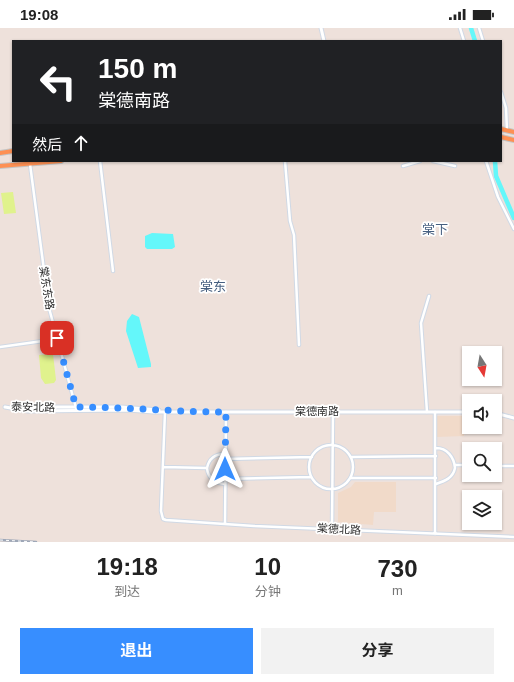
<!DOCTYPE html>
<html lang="zh">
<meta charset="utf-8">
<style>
:root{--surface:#fff;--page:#f2f2f2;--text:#222;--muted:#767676;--accent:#378eff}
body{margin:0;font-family:Helvetica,"Noto Sans SC",sans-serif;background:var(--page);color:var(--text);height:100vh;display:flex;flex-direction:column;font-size:15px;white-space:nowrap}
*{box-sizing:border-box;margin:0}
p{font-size:13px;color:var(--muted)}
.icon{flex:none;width:22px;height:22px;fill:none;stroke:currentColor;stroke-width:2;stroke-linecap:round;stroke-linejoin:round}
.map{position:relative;height:514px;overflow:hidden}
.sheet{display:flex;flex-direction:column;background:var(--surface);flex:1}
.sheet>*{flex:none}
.guide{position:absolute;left:12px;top:12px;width:490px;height:122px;border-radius:0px;box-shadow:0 1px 3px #0004;background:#202124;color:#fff;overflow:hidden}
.needle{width:26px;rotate:169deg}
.fabs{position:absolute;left:462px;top:318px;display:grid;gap:8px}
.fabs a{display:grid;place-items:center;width:40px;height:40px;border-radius:0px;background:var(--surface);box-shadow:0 1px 3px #0004;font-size:20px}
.pin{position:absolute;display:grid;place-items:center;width:34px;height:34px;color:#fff;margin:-17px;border-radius:8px;box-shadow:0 2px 6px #0006}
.me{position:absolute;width:44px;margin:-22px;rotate:0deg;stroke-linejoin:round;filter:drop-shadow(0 0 3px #0008)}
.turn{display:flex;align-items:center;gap:14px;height:84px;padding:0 20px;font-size:18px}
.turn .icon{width:52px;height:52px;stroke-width:2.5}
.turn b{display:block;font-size:28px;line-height:34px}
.then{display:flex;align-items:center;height:38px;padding:0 20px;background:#0003;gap:8px;font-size:15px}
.eta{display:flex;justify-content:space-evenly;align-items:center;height:68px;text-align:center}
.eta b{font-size:24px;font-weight:700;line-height:28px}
.primary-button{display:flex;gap:8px;margin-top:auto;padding:8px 20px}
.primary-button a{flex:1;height:46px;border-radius:0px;background:var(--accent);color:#fff;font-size:16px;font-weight:700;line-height:46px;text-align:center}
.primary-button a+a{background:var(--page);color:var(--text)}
.status{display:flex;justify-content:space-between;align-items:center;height:28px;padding:0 20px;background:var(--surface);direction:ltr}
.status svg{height:11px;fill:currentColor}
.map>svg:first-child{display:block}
.education{fill:#f1dac9}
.pitch{fill:#e0f28d}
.water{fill:#64f7fa}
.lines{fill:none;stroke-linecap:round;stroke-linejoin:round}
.river{stroke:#64f7fa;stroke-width:4.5}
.minor-casing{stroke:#d0d9e5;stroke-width:4.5}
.tertiary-casing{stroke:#d0d9e5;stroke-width:5}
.trunk-casing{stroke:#c4c4c4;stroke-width:6}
.minor{stroke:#fff;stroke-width:2.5}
.tertiary{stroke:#fff;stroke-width:3}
.trunk{stroke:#fe9053;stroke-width:4}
.rail-casing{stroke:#9ea7b7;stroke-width:2.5}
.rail{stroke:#fff;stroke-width:1;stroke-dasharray:3;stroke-linecap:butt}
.route{stroke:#378eff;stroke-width:7;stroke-dasharray:0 12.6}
.labels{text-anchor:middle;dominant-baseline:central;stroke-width:3.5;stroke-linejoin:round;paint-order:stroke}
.street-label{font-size:11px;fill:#2b2b2b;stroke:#fff}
.quarter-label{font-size:13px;fill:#465f80;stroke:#fff}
</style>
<div class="status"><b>19:08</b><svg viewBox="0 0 49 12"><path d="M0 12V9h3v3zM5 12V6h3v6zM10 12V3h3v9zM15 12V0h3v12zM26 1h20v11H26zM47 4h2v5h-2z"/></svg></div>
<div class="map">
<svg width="514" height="514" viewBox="0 0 514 514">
<rect width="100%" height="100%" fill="#eee1db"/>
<path class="education" d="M437,388H464V408L437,409Z
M355,454H396V484H374L373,497L338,494V465L351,459Z"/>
<path class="pitch" d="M13,164L16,185L4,186L1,165Z
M53,326L56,352L54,355L45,356L41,350L39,327Z"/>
<path class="water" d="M152,205L173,206L175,219L172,221H147L145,219V208Z
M132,286L139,289L151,336V339L138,340L126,303L127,293Z"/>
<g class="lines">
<path class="river" d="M471,0L475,13
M495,133L496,148L514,190"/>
<g class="minor-casing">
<path id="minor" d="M460,0L464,13
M479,0L483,13
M501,64L506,80L507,102
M100,133L113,243
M285,133L290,193L294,207L299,317
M433,133L455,138
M486,133L498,169L514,201
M30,136L49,280L76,380
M403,138L420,133
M0,319L57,311
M165,384L161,483L163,491L166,492L254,498L514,509
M427,384L421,295L429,268
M309 439a22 22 0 1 1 44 0a22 22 0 1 1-44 0Z
M436,420C447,420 454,429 455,440C453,450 445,453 436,456
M351,429L436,428
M225,431L312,429
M455,437H469
M495,438H514
M163,439L207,440
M351,450H436
M225,451L311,449
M225,456C215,455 208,451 207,440C209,430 215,426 225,426
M225,496L226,384
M332,501L333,383
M435,506V384"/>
</g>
<g class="tertiary-casing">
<path id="tertiary" d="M321,0L324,13
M5,379L28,383L129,382L153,384H469
M13,379H121L159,382
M495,385L514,390"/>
</g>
<g class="trunk-casing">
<path id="trunk" d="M501,101L514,104
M501,109L514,112
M0,125L13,123
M0,138L61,133"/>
</g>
<use href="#minor" class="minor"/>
<use href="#tertiary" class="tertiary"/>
<use href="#trunk" class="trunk"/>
<g class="rail-casing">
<path id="rail" d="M0,512L36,514"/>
</g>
<use href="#rail" class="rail"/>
</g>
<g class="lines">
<path class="route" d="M57,310L76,379C126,379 175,384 226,384L225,441"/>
</g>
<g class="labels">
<g class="street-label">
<text transform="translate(47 260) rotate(81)">棠东东路</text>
<text transform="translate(33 379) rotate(1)">泰安北路</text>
<text x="317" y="383">棠德南路</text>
<text transform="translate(339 501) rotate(3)">棠德北路</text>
</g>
<g class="quarter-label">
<text x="435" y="201">棠下</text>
<text x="213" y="258">棠东</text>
</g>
</g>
</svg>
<div class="fabs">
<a><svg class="needle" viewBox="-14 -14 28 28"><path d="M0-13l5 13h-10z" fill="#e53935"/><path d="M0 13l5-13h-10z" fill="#767676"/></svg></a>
<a><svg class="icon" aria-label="sound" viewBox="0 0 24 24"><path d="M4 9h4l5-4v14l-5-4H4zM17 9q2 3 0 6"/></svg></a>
<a><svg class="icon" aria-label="search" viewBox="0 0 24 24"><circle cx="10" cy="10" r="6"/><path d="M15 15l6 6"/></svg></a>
<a><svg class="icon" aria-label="layers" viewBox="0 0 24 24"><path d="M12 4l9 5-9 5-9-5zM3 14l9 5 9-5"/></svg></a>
</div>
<div class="pin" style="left:57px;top:310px;background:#d93025"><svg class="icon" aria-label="arrive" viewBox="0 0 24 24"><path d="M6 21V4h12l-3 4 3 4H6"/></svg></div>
<svg class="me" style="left:225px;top:441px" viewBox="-20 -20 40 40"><path d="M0-17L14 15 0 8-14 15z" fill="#378eff" stroke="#fff" stroke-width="4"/></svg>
<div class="guide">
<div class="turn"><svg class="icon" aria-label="left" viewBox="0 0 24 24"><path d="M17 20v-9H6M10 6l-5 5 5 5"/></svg><div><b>150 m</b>棠德南路</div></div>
<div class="then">然后<svg class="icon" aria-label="ahead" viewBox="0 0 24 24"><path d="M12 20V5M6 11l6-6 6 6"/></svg></div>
</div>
</div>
<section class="sheet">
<div class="eta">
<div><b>19:18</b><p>到达</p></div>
<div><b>10</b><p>分钟</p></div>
<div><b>730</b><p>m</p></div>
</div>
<div class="primary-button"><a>退出</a><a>分享</a></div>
</section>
